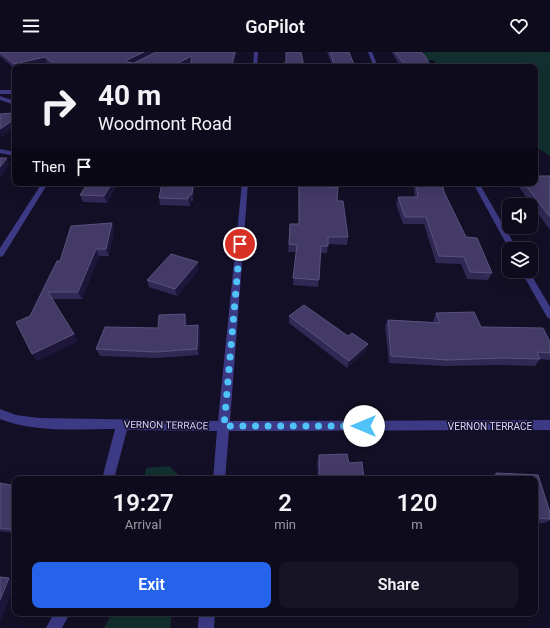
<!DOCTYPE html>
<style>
:root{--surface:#0e0b1c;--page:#171425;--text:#f1f3f6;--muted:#9b9ba3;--line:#2e2b3b;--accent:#2563eb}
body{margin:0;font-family:Roboto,sans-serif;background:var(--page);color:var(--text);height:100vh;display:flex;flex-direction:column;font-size:15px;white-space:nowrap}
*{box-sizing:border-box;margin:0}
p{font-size:13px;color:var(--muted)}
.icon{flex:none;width:22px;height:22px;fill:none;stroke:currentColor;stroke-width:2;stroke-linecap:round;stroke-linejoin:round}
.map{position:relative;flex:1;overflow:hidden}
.sheet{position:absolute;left:12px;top:424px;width:526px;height:140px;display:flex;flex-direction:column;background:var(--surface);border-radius:8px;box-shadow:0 4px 16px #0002,0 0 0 1px var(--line)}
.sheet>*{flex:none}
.hud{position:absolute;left:12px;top:12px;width:526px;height:122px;border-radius:8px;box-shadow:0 4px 16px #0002,0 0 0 1px var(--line);background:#0e0b1c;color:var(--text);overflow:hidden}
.fabs{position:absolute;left:502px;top:146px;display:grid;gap:8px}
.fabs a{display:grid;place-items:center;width:36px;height:36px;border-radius:8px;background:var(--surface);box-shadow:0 4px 16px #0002,0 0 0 1px var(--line);font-size:20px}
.pin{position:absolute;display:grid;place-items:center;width:34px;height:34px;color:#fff;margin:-17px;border:2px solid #fff;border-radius:50%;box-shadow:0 1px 4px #0007}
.me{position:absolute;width:44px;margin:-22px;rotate:270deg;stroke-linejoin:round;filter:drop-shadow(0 0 3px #0008)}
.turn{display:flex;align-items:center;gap:14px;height:84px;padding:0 20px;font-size:18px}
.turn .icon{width:52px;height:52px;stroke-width:2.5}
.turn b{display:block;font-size:28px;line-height:34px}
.then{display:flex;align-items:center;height:38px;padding:0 20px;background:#0003;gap:8px;font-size:15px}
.eta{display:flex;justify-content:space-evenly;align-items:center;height:68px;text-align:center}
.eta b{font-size:24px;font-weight:600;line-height:28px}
.button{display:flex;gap:8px;margin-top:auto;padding:8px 20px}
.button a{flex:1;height:46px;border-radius:8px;background:var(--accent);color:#fff;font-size:16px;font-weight:600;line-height:46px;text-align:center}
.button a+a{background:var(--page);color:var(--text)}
header{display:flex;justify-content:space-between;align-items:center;height:52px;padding:0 20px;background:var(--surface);font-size:18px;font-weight:600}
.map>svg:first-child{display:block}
.green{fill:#12302f}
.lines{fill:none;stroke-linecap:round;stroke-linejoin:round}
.minor{fill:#3d3a85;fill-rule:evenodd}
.wall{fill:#312854}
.shaded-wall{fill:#1d163a}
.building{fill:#433a66;stroke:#5a527e}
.route{stroke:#4fc3f7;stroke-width:7;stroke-dasharray:0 12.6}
.labels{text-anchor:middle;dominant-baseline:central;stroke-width:3;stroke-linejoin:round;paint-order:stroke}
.street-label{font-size:10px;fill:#d9d4ff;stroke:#130f26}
</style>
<header><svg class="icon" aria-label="menu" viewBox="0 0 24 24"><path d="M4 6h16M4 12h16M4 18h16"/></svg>GoPilot<svg class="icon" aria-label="heart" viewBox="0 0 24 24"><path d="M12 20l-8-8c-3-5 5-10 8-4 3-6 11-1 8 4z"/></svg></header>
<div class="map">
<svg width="550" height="576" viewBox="0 0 550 576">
<rect width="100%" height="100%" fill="#130f26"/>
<path class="green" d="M413,0H550V104L535,94V15H440L433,8L418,9Z
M169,414L183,427H144L146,416Z
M112,561H172L170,576H104Z"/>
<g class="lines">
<path class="minor" d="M254,0H258L257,15H253Z
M368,0H372L378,15H374Z
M0,38H15V42H0Z
M0,44L15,49V53L0,48Z
M0,97L15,100V104L0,101Z
M42,131H48L3,204L0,205V196Z
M242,131H248L230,369L550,368V378L229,379L225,427H213L217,379L127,378L114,427H102L115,377C77,377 36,381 0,367V357L16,363L39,366L218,369Z
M473,131H479L517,197H509Z
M521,219H529L550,255V267L547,265Z
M54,561H70L62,576H46Z
M199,561H215L214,576H198Z"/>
</g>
<path class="wall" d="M0,0H156L134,11L156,0H237L233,15H190L191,11L182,15H52L47,11L15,15V17L0,4Z
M327,0H349L355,15H333Z
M392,0H421L431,15H401L392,1Z
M550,124V178L516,131H535Z
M162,131H195L193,149H191L190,154L160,153L159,146Z
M298,131H327V135L337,149L348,185L347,193L328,192L327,201H321L318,235L293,233L296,200H288L290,172H299Z
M413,131H442L444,140L466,185L492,221L488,228L467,227L461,212L436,211L424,172H403L396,152L398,145H415Z
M116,134L107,151L83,150L80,143Z
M112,171L114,178L109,204H99L82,247H52L78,289L37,309L30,264L60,209Z
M199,217L177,244L149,235L147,228Z
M436,261L481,275L550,290V308L540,307L535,314L498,313L444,314L389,311L385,274L388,268L434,270L433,268Z
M185,262L187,269V274L198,273L200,279L199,303L157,306L100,304L96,297L158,276Z
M289,264L366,299L347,316L289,271Z
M319,403L349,411L364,427H318L317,411Z
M496,421L538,423L550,460V468L545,471H535V427H490V426Z
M0,431L15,434V481L0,479Z"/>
<path class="shaded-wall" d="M144,0H156L128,14L126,10L127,8Z
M235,0H237L233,15H231Z
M192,4L193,10L182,15H170Z
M45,5L47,11L29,15H15L14,12Z
M15,67V75L2,85L0,81V77Z
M7,106L10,112L0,127V115Z
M112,131H117L116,134L107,151L104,144Z
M193,131H195L193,149L192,142Z
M190,142L191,149L190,154L188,147Z
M112,171L114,178L109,204L106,197Z
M96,197L99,204L82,247L78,240Z
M198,210L199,217L177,244L175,237Z
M185,262L187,269L186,280L185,274Z
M198,273L200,279L199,303L197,297Z
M74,282L78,289L37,309L32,302Z
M368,292L366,299L347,316L349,309Z
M9,526L15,528V533L0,571V548Z"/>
<path class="building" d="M0,0H144L127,8L126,10L134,11L156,0H235L231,15H190L192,4L170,15H58L45,5L14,12Z
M286,0H301L304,15H284L283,11H286Z
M330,0H349L355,15H335Z
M395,0H421L425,4L431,15H406Z
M15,61V67L0,77V62Z
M0,106H7L0,115Z
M535,124H550V165L524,131H535Z
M88,131H112L104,144L80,143Z
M162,131H193L192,142H190L188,147L159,146Z
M299,131H327V135H338L337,149H343L348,185H328V194H321L319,228L293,226L297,193L289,192L290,172H299Z
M416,131H442L444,140L466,185L477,186L492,221L470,220L464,205L439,204L426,165H405L398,145H418Z
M112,171L106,197H96L78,240H48L74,282L32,302L16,270L30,264L57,209H60L71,174Z
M171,202L198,210L175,237L147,228Z
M304,253L348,284L352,281L368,292L349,309L289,264Z
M474,260L481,275L543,276L550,290V301L537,300L540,307L503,306L448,308L391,304L388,268L440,271L436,261Z
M185,262V274L198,273L197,297L155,300L96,297L105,275L158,276L159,263Z
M347,402L349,411L362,410L364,427H320L319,403Z
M496,421L538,423L550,460V467L535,466V427H497Z
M0,431L15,434V478L0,476Z
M0,525L9,526L0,548Z"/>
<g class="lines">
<path class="route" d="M240,192L224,374H364"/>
</g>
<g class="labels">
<g class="street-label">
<text transform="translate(166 373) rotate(1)">VERNON TERRACE</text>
<text x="490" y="374">VERNON TERRACE</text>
</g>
</g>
</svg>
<div class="fabs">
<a><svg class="icon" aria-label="sound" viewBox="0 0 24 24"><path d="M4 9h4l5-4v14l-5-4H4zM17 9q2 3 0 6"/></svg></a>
<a><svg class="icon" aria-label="layers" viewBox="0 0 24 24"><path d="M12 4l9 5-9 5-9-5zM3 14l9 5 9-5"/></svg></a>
</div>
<div class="pin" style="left:240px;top:192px;background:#d93025"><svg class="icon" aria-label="arrive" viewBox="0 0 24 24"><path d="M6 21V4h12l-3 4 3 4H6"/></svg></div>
<svg class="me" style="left:364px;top:374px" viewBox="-20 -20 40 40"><circle r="19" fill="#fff"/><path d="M0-13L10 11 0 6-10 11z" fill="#4fc3f7"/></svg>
<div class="hud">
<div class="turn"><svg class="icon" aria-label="right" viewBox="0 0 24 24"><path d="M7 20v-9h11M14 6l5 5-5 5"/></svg><div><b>40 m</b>Woodmont Road</div></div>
<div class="then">Then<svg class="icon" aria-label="arrive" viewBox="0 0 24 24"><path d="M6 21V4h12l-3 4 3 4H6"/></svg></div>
</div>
<section class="sheet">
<div class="eta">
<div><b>19:27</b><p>Arrival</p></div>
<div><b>2</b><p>min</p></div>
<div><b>120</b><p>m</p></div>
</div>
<div class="button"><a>Exit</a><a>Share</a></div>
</section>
</div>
